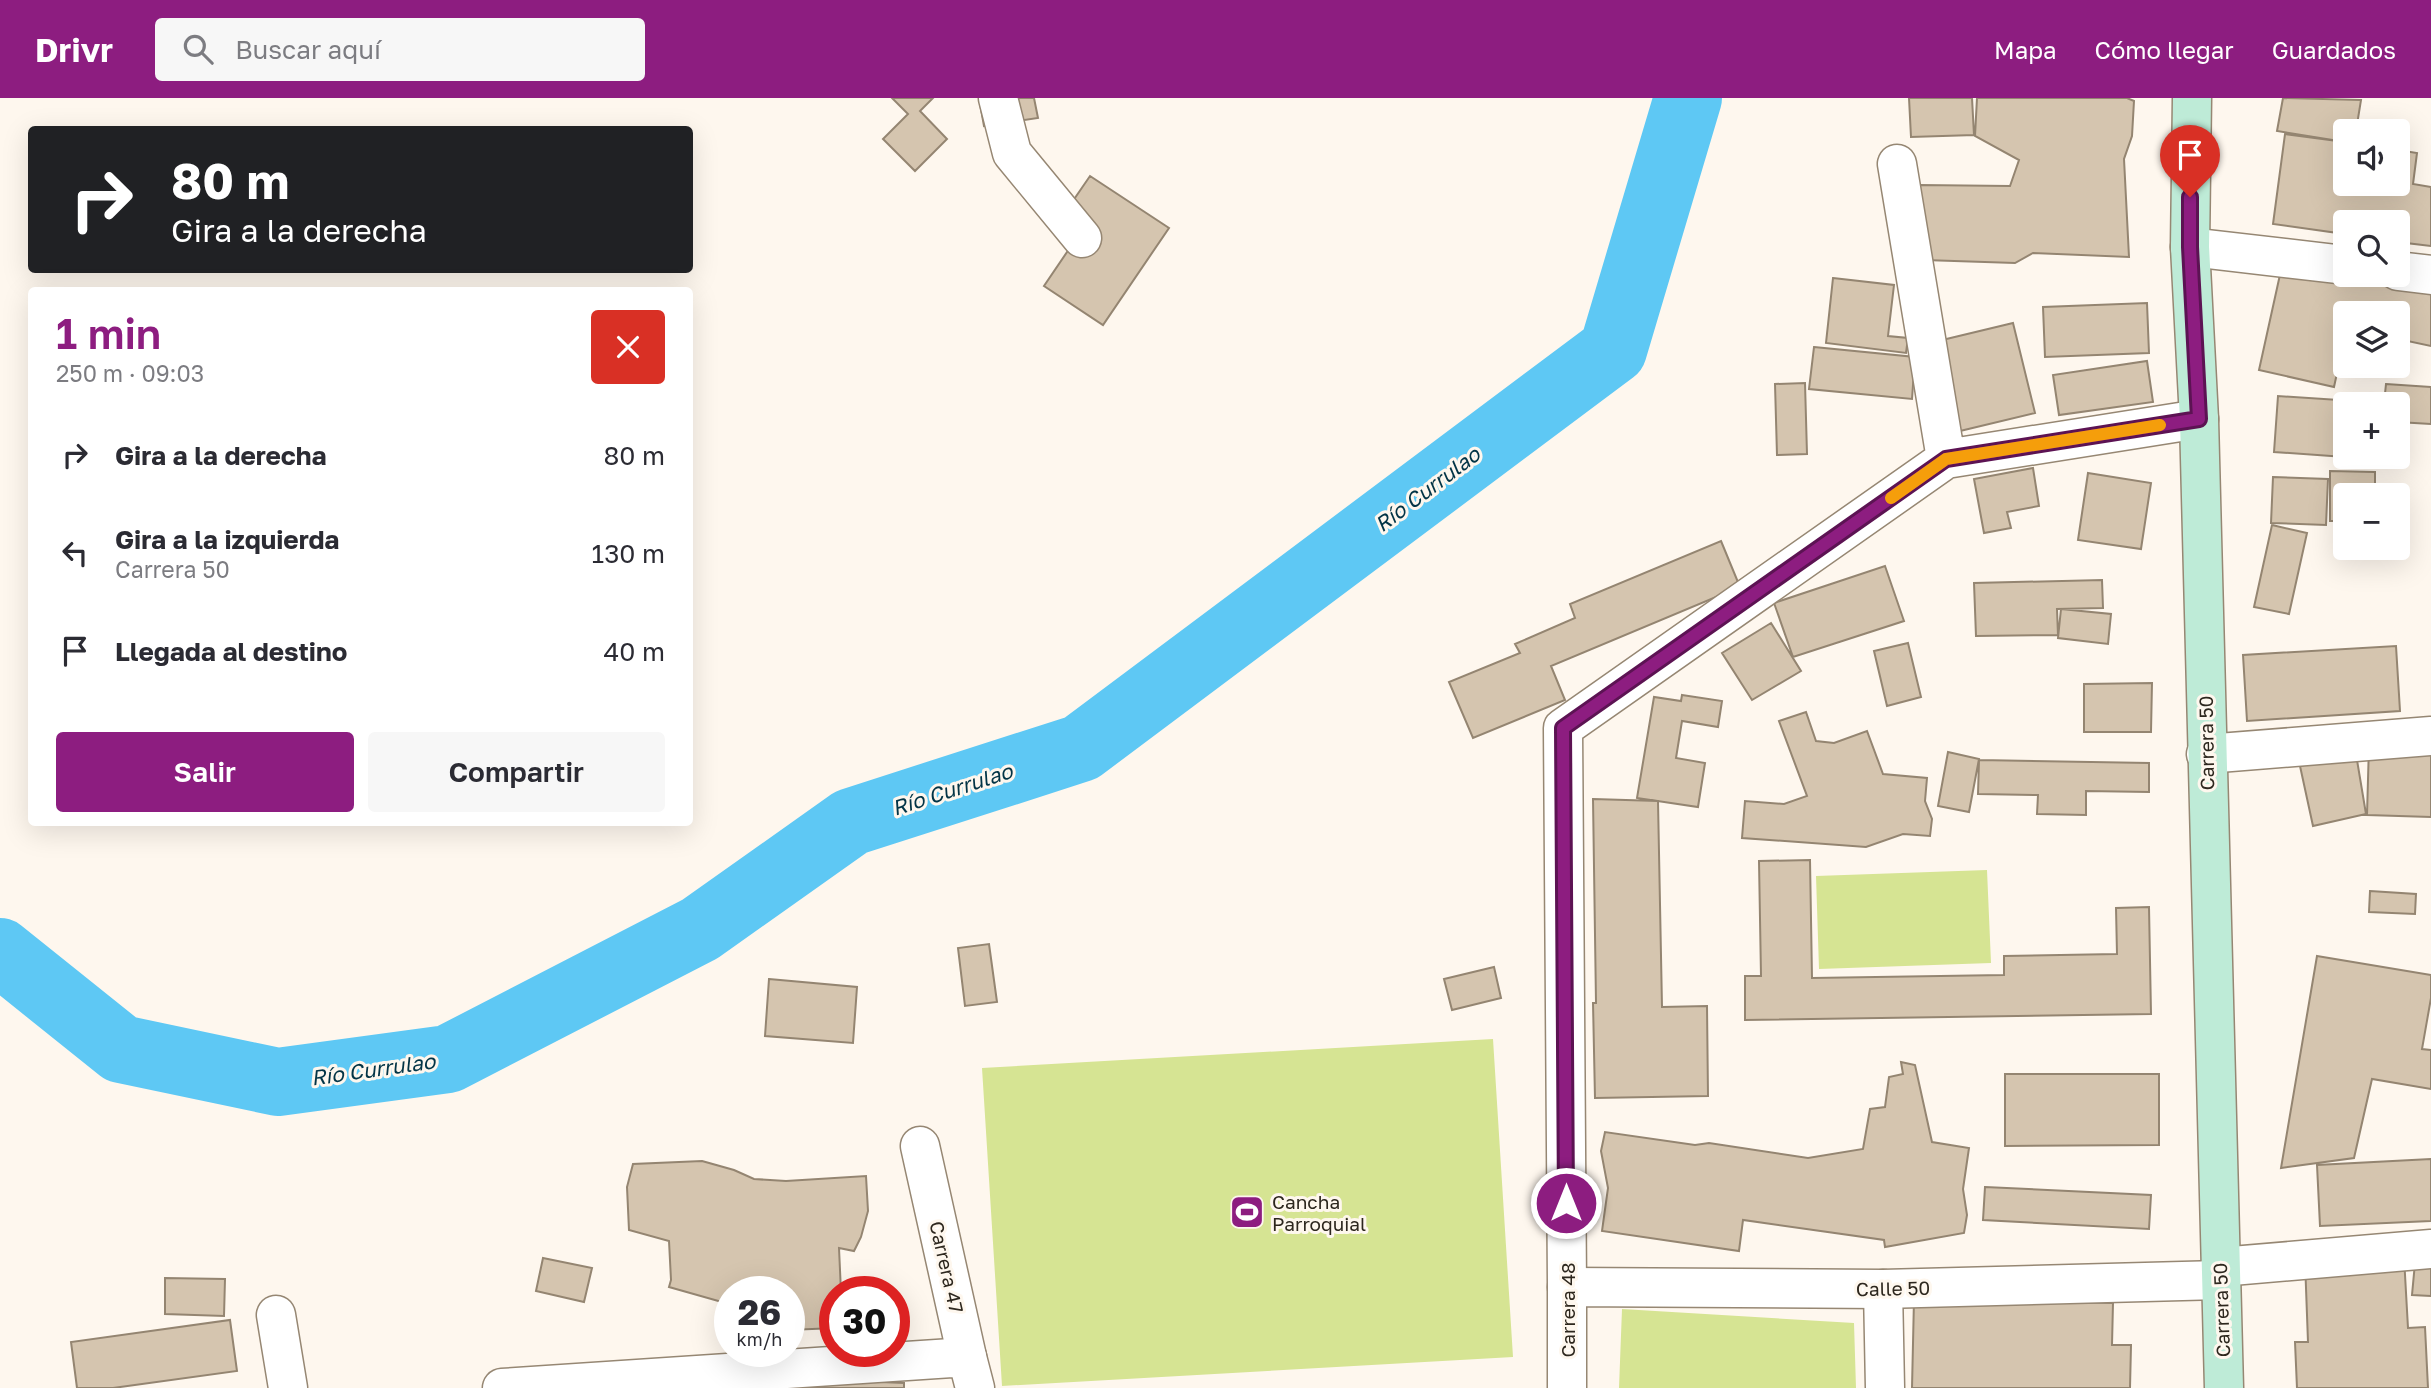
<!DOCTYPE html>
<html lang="es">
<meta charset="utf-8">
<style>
:root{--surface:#fff;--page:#f7f7f7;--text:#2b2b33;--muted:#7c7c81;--accent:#8d1d80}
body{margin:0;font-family:"Golos Text",sans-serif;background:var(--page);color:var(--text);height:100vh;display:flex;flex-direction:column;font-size:26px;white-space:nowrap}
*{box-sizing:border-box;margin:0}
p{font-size:23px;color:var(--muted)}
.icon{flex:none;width:38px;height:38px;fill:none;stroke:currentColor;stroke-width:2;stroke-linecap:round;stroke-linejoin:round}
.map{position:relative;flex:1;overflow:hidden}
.panel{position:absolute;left:28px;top:189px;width:665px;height:539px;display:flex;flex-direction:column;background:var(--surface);border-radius:7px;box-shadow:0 7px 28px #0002}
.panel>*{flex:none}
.hud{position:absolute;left:28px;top:28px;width:665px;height:147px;border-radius:7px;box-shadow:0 7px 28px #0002;background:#202124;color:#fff;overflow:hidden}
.tools{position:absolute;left:2333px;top:21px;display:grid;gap:14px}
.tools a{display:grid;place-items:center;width:77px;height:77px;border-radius:7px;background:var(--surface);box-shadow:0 7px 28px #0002;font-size:35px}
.speed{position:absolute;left:714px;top:1178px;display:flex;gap:14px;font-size:35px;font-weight:700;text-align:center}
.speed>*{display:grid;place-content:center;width:91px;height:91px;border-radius:50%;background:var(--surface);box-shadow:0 7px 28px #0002;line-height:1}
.speed small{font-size:18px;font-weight:400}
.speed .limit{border:10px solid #d22;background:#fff;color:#111}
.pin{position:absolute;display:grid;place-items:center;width:60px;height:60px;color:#fff;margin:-72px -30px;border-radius:50% 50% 50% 0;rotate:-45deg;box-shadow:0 0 7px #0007}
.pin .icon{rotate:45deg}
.me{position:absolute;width:77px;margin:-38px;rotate:0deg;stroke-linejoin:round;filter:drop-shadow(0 0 5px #0008)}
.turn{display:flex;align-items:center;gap:24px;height:147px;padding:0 28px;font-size:32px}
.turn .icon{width:91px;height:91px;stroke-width:2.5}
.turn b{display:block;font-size:49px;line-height:60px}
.round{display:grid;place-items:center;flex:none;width:74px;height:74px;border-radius:7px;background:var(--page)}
.summary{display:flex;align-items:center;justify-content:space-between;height:119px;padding:0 28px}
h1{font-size:42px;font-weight:600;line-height:52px;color:var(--accent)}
.cta{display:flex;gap:14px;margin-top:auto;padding:14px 28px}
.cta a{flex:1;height:80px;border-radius:7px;background:var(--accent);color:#fff;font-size:28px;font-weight:600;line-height:80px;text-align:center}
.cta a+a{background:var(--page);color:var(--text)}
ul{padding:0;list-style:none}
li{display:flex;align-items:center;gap:21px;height:98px;padding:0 28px}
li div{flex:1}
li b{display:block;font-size:26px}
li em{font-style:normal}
header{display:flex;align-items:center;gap:42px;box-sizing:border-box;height:98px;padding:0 35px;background:var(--accent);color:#fff}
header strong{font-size:33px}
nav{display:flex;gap:38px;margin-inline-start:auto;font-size:24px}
.search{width:490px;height:63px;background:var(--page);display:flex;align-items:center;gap:18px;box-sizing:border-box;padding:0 24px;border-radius:7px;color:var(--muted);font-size:26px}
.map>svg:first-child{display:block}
.green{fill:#d6e493}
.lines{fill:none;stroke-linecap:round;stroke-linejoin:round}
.river{stroke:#5ec8f4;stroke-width:68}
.building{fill:#d5c5af;stroke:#948571;stroke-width:2}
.minor-casing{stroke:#968773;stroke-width:41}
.tertiary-casing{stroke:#968773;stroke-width:41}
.secondary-casing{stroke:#968773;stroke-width:41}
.minor{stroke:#fff;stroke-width:38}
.tertiary{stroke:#fff;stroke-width:38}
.secondary{stroke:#beebd7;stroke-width:38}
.route-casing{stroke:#5c1353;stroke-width:18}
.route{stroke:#8d1d80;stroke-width:12}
.slow{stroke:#f59e0b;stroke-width:12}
.labels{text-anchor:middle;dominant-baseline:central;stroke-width:6;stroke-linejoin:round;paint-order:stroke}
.street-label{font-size:19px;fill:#2d271e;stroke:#fef7ee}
.poi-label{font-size:19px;fill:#2d271e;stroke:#fef7ee;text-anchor:start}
.water-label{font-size:21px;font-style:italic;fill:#023446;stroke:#fef7ee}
</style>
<header>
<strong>Drivr</strong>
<div class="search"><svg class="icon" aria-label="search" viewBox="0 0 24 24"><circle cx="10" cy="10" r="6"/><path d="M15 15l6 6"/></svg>Buscar aquí</div>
<nav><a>Mapa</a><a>Cómo llegar</a><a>Guardados</a></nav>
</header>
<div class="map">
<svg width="2431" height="1290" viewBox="0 0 2431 1290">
<rect width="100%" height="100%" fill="#fef7ee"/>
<path class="green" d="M1987,772L1991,865L1819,871L1816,778Z
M1493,941L1513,1259L1002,1288L982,970Z
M1622,1211L1854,1225L1856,1290H1619Z"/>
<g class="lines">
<path class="river" d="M0,854L121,951L278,984L448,961L700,831L851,724L1081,650L1613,252L1688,0"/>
</g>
<path class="building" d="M892,0H933L920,13L947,41L915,73L883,41L908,16Z
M979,0H1034L1038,20L984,28Z
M1909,0H1972L1974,37L1911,39Z
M1977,0H2127L2134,3L2132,38L2124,61L2129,159L2033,155L2015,165L1924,162L1918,159L1920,87L2010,88L2019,62L1975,38Z
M2283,0L2361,2L2356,33H2345V44L2277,33Z
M2285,36L2345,44V86H2398V52L2417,55L2413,86L2431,89V148L2398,144V124H2345V136L2273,126Z
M1090,78L1169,130L1103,227L1044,188L1086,126L1066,113Z
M2283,163L2431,196V248L2398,241V215H2345V253L2342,252L2334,289L2259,272Z
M1833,180L1894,187L1888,238L1908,240L1906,255L1826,245Z
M2147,205L2149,255L2045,259L2043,209Z
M2013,225L2035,315L1960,333L1938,243Z
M1814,249L1915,259L1912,301L1809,291Z
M2147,263L2153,304L2059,317L2053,277Z
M1805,285L1807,356L1777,357L1775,286Z
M2386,286L2431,289V326L2398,324V306H2345V359L2359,360L2274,354L2278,298L2384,305Z
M2033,370L2039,408L2007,414L2011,430L1984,435L1974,381Z
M2330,373L2375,374V397H2345V423H2330Z
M2088,375L2151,385L2141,451L2078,442Z
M2273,379L2328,381L2326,427L2271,425Z
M2272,427L2307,435L2289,516L2254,509Z
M1721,443L1740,489L1551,568L1565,602L1473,640L1449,584L1520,555L1515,546L1575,520L1570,506Z
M1885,468L1904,523L1793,559L1774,505Z
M2102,482L2103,510L2057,511L2058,537L1976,538L1974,485Z
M2061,511L2111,516L2108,546L2058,540Z
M1771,525L1801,573L1752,602L1722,555Z
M1908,545L1921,599L1887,608L1874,553Z
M2396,548L2400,613L2247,623L2243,557Z
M2152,585L2151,634H2084V586Z
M1682,597L1722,603L1718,629L1682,623L1676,660L1705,665L1698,709L1637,700L1654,599L1681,603Z
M1806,614L1816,643L1834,645L1867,633L1883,676L1927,680L1925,703L1932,721L1930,738L1903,736L1866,749L1742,740L1745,703L1784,706L1807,698L1779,623Z
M2369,646L2431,648V719L2367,717Z
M1948,654L1979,661L1969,714L1938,708Z
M2356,656L2366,716L2313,728L2300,668Z
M1979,662L2149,665V694L2086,693V717L2037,716L2038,697L1978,696Z
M1593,701L1658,703L1662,909L1707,908L1708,998L1595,1000L1593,905H1596Z
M1810,762L1812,880L2004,877V858L2117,856L2116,810L2149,809L2151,916L1745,922V878H1761L1759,763Z
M2370,793L2416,796L2415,816L2369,814Z
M989,846L997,904L965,908L958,850Z
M2317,858L2431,877V900L2422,951L2431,952V991L2372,981L2354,1060L2281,1070Z
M1494,869L1501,900L1452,912L1444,881Z
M769,881L857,889L853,945L765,938Z
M1901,964L1915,967L1932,1044L1969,1050L1963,1091L1967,1117L1964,1135L1885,1149L1884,1142L1743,1122L1739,1153L1602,1133L1608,1090L1601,1053L1605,1034L1695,1047L1709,1045L1808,1060L1863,1051L1870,1011L1885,1009L1889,979L1903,976Z
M2005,976H2159V1047L2005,1048Z
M2431,1061V1123L2320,1128L2317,1067Z
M702,1063L734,1072L754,1081L786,1083L866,1078L868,1113L861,1139L854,1153L839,1150L841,1194H835V1230L789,1232V1194H730V1234L723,1235L722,1204L669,1189L671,1182L669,1143L629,1132L627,1089L633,1066Z
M1985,1089L2151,1097L2149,1131L1983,1122Z
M2416,1154L2431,1156V1198L2412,1197Z
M2404,1159L2408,1230L2425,1229L2428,1290H2297L2295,1244H2308L2305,1163Z
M543,1160L592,1170L584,1204L536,1193Z
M165,1180L225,1181L224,1218L165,1216Z
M1914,1201L2113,1205L2112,1247H2131L2130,1290H1912Z
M230,1222L237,1273L113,1290H77L71,1244Z
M811,1281L904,1285V1290H810Z"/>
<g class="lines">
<g class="minor-casing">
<path id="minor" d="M998,0L1012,55L1082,140
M1897,66L1946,361
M2190,149L2345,167
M2398,173L2431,177
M2206,656L2431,638
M920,1048L967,1259
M2220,1169L2431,1151
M1567,1189L1563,630L1946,361L2199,321
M1883,1191L1885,1290
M276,1217L288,1290"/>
</g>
<g class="tertiary-casing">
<path id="tertiary" d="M502,1290L967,1259L975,1290
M1567,1290V1189L1883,1191L2220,1182"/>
</g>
<g class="secondary-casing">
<path id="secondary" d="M2192,0L2190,149L2199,321L2224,1290"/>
</g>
<use href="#minor" class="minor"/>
<use href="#tertiary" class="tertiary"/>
<use href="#secondary" class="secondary"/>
</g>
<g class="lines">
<g class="route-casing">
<path id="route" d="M1566,1105L1563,630L1946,361L2199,321L2190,149V99"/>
</g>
<use href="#route" class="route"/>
<path class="slow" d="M1891,400L1946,361L2160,327"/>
</g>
<defs>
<g id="stadium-square" transform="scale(1.75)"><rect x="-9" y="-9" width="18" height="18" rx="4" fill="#8d1d80" stroke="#fef7ee"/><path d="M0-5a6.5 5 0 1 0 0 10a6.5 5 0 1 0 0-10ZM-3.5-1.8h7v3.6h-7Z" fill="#fff"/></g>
</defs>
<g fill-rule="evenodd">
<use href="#stadium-square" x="1247" y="1114"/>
</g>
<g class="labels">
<g class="street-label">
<text transform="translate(2206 645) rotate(-91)">Carrera 50</text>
<text transform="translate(947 1169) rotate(77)">Carrera 47</text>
<text transform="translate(1893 1190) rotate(-1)">Calle 50</text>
<text transform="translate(1567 1212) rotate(-90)">Carrera 48</text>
<text transform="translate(2221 1212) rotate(-92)">Carrera 50</text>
</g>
<g class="poi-label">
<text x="1272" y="1103">Cancha<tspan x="1272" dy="22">Parroquial</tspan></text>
</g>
<g class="water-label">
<text transform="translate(1427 391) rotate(-37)">Río Currulao</text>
<text transform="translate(952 691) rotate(-18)">Río Currulao</text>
<text transform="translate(373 971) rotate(-8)">Río Currulao</text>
</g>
</g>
</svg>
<div class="tools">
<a><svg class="icon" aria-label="sound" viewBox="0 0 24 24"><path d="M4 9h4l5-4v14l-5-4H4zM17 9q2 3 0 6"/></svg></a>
<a><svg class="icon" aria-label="search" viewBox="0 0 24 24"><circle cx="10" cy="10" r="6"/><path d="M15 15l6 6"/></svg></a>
<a><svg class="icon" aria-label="layers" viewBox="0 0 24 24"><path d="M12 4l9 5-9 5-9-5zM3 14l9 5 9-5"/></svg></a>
<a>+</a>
<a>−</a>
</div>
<div class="speed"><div>26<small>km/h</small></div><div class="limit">30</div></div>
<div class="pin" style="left:2190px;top:99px;background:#d93025"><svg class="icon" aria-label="arrive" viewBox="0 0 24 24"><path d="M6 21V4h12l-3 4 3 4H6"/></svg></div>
<svg class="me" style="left:1566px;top:1105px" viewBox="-20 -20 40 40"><circle r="17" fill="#8d1d80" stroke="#fff" stroke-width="3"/><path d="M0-11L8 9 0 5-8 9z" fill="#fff"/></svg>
<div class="hud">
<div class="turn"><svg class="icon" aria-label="right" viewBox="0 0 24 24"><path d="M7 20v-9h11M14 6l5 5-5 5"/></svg><div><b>80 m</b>Gira a la derecha</div></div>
</div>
<section class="panel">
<div class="summary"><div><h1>1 min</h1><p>250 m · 09:03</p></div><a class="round" style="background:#d93025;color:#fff"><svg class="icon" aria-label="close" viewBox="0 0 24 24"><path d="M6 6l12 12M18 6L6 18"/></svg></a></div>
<ul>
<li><svg class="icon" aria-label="right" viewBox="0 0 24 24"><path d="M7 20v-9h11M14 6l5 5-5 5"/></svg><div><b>Gira a la derecha</b></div><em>80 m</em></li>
<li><svg class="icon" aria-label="left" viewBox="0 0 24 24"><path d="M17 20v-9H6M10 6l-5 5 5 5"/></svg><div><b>Gira a la izquierda</b><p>Carrera 50</p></div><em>130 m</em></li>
<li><svg class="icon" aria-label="arrive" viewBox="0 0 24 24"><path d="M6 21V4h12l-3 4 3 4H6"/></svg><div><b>Llegada al destino</b></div><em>40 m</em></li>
</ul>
<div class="cta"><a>Salir</a><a>Compartir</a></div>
</section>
</div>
